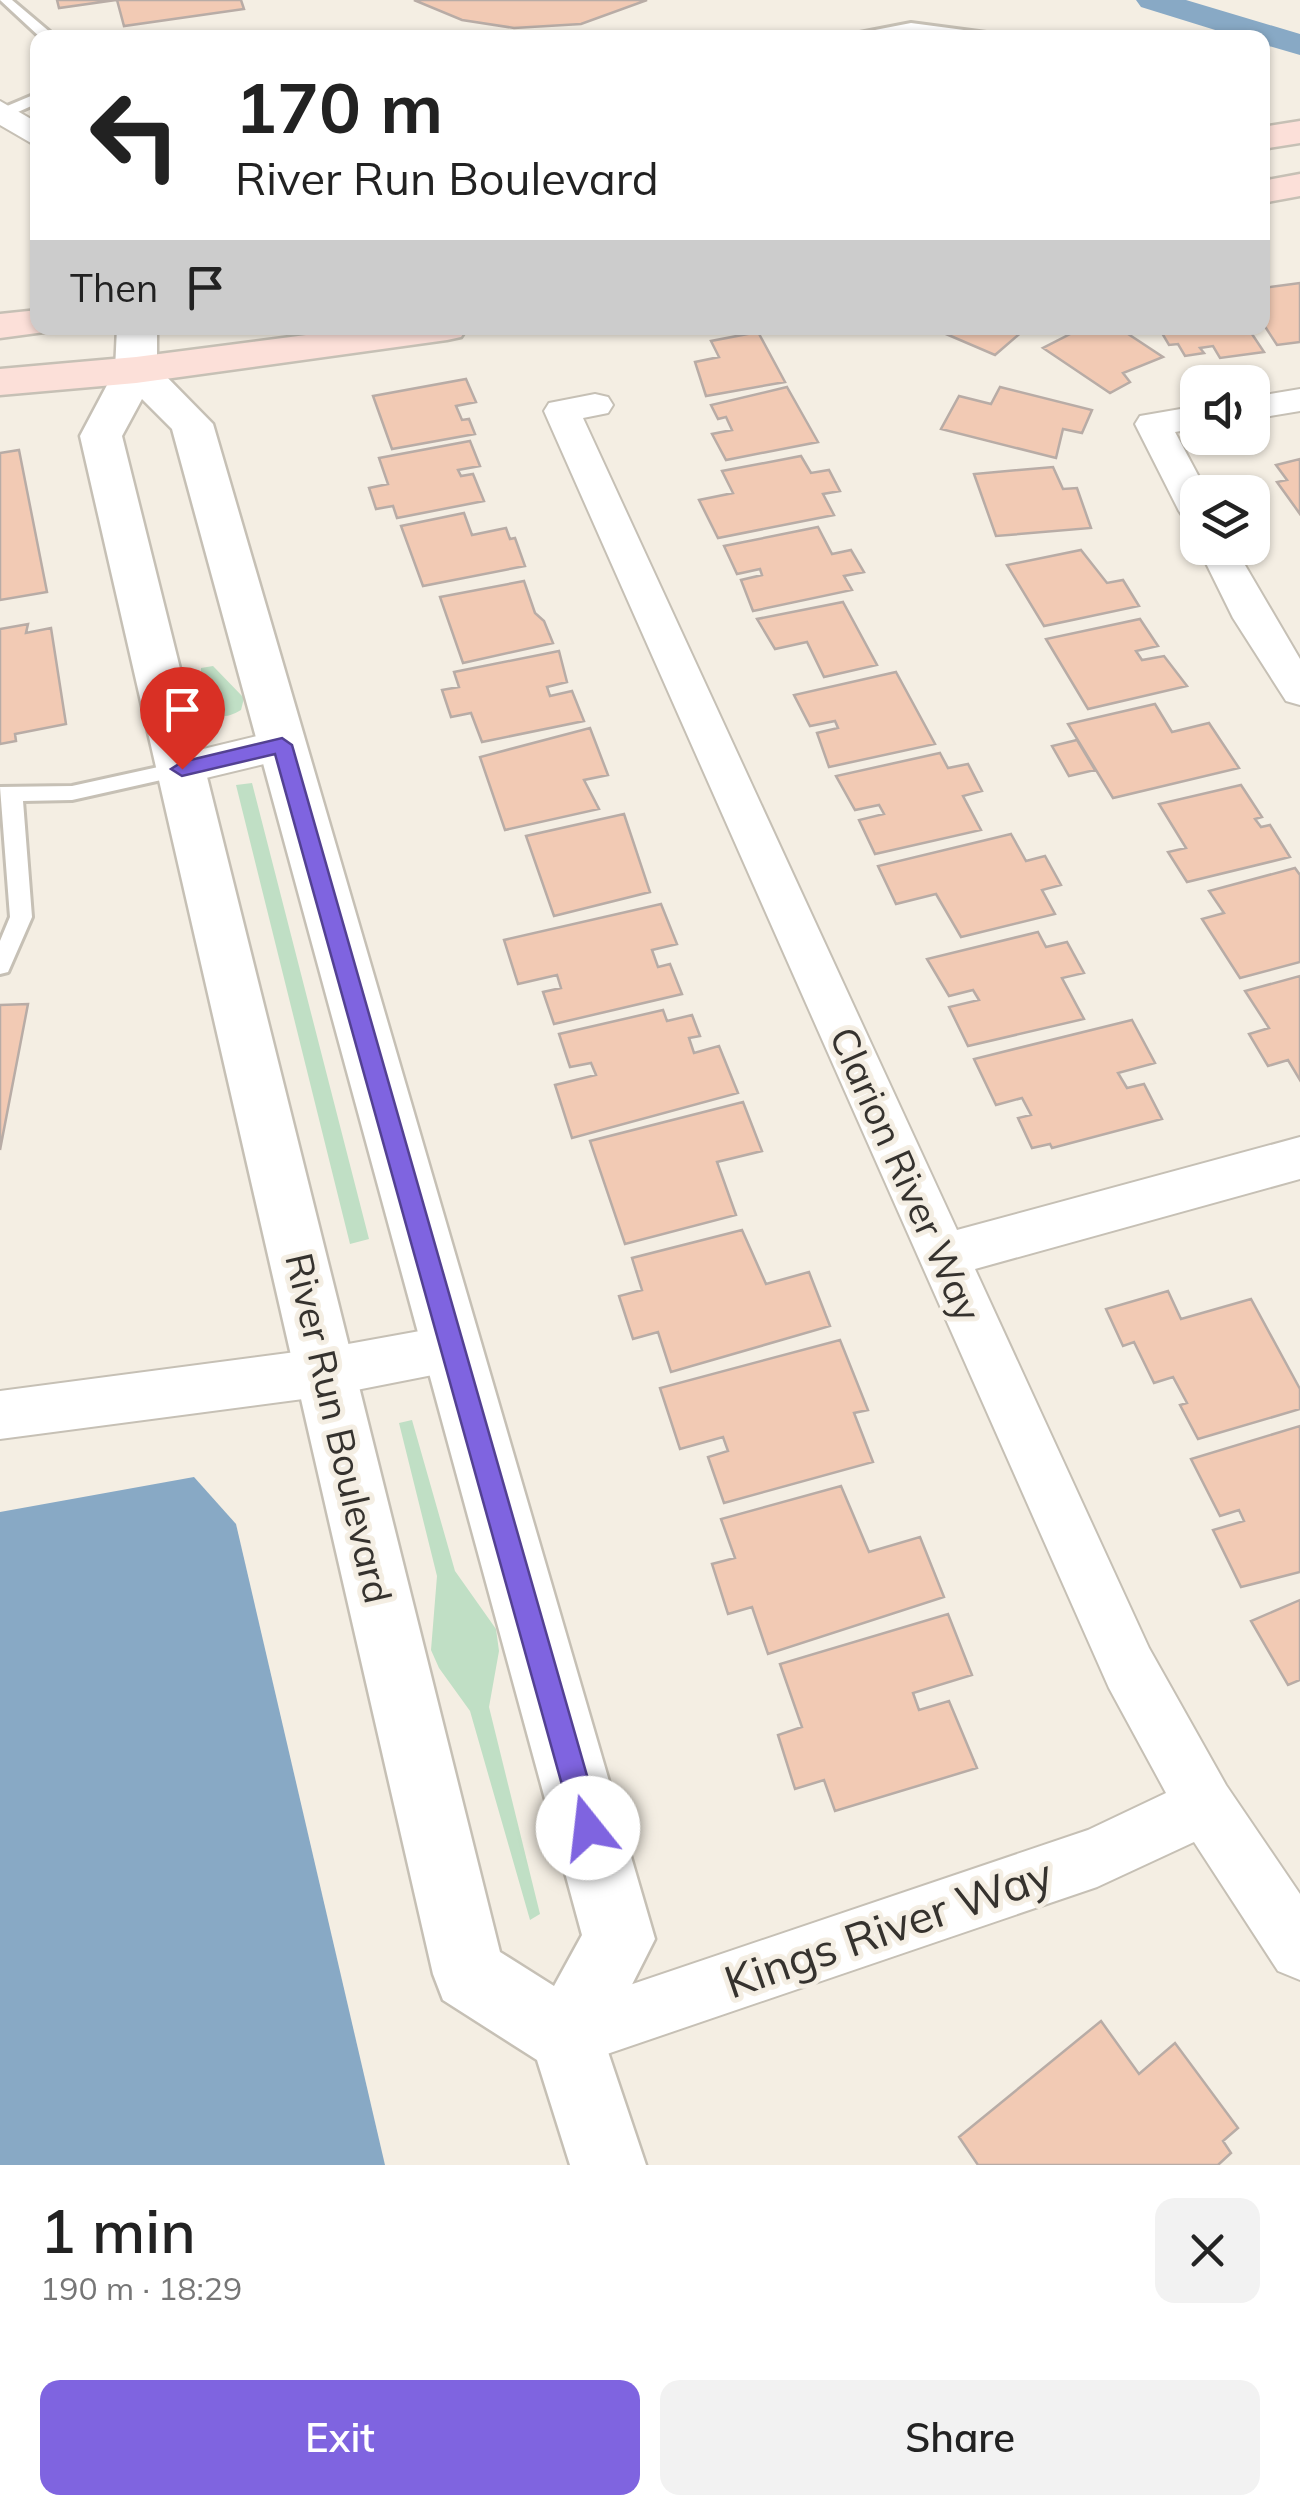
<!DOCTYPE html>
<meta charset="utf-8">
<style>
:root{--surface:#fff;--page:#f2f2f2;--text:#222;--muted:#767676;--accent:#7f64e0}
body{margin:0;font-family:Mulish,sans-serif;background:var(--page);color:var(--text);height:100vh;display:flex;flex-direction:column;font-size:38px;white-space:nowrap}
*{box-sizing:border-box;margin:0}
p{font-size:32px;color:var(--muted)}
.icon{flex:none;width:55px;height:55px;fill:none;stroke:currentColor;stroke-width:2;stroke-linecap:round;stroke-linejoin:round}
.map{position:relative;height:2165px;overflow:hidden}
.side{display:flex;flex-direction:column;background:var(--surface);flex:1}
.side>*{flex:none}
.top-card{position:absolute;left:30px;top:30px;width:1240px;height:305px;border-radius:20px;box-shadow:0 2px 8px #0004;background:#fff;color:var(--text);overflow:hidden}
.controls{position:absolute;left:1180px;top:365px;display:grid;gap:20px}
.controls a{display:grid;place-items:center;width:90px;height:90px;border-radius:20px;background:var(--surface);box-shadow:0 2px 8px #0004;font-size:50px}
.pin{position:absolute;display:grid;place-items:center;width:85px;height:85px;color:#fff;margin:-102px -42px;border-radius:50% 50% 50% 0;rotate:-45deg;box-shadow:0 0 10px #0007}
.pin .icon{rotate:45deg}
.me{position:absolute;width:110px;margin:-55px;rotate:344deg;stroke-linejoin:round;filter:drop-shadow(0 0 8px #0008)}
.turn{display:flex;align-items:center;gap:35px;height:210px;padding:0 40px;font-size:45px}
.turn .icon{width:130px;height:130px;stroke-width:2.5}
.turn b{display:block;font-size:70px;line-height:85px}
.then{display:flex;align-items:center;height:95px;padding:0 40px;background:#0003;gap:20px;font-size:38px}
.round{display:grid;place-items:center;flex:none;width:105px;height:105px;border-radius:20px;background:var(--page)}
.head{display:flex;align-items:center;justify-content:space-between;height:170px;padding:0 40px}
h1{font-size:60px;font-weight:600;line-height:75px}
.primary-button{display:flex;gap:20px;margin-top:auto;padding:20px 40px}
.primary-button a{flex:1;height:115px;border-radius:20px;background:var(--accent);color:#fff;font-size:40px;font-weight:600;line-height:115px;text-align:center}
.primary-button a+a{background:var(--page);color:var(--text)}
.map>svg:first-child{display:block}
.green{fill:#c0dfc5}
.water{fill:#88a9c5}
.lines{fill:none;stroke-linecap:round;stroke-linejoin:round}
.canal{fill:#88a9c5;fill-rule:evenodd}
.building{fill:#f2cab4;stroke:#b8aca6;stroke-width:2.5}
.service-casing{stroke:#c6c0b5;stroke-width:6}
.minor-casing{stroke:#c6c0b5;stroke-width:4}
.tertiary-casing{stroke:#c6c0b5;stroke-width:5}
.secondary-casing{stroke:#c6c0b5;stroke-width:5}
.service{fill:#fff;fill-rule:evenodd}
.minor{fill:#fff;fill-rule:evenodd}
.tertiary{fill:#fff;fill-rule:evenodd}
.secondary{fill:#fce0d9;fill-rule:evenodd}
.route{fill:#7f64e0;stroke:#534192;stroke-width:2.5}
.labels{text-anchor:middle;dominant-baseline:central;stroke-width:10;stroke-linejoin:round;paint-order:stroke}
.street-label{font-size:38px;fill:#35322e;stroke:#f4eee3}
.near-street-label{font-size:45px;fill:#35322e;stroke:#f4eee3}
</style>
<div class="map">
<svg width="1300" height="2165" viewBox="0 0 1300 2165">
<rect width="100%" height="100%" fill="#f4eee3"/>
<path class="green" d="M213,666L244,698L241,710C226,719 215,718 200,711L201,668Z
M252,783L369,1239L350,1244L236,785Z
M412,1420L455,1571L496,1629L499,1651L489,1707L540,1914L530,1920L470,1711L439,1668L431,1650L437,1576L399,1423Z"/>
<path class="water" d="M194,1477L236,1524L385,2165H0V1512Z"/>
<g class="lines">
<path class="canal" d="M1136,0H1186L1300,34V55L1262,44V38H1241L1141,7Z"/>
</g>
<path class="building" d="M57,0H116L59,8Z
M117,0H241L244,9L124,26Z
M414,0H647L581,24L514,28L462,20Z
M1300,283V342L1277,345L1262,322V288Z
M932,328H1017L1024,330L995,355Z
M1082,328H1119L1163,357L1123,373L1130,382L1110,393L1043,348Z
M1159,328H1248L1264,352L1220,358L1213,346L1200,348L1204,353L1185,356L1178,344L1169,345Z
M758,332L785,382L706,396L695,362L719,357L711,341Z
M466,379L476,402L456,406L462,420L469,419L475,434L392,449L373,396Z
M787,387L818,442L726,460L712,434L732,430L726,417L718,419L711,405Z
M1000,387L1092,410L1082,433L1063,429L1056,458L941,429L959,396L991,404Z
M470,441L480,466L458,470L461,476L473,474L484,501L397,518L393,506L376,509L369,488L388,484L379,458Z
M19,450L47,592L0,600V453Z
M801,456L811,473L829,470L840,491L823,494L834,515L718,538L699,500L733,493L722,471Z
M1300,459V514L1277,482L1287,480L1276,465Z
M1053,467L1063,489L1077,488L1091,528L996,536L974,474Z
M464,513L472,535L506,528L510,539L515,538L525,566L423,586L401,526Z
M818,527L832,554L851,550L864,572L844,576L852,590L753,611L741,580L762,575L760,569L737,574L724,546Z
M1081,550L1107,583L1123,580L1139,606L1044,626L1007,565Z
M524,581L535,613L544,621L553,643L463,663L440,597Z
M843,602L877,665L824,677L807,642L775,649L757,619Z
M1140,619L1158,646L1136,651L1142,660L1164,656L1187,686L1088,709L1046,639Z
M28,624L26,633L51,628L66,724L15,734L16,741L0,744V629Z
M559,651L567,682L547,687L550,696L572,691L584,721L482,742L471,713L451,717L442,690L459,687L454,672Z
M896,672L935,744L829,767L817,733L838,728L835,721L810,726L794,695Z
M1155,704L1172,732L1209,723L1239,768L1113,798L1068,724Z
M590,728L608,775L584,780L599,809L505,830L480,757Z
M1077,740L1095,770L1069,776L1052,746Z
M940,753L948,768L968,764L982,791L963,796L981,830L875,854L859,820L884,814L879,805L855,810L836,776Z
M1241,785L1262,817L1255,819L1261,827L1270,825L1290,857L1187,882L1168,852L1186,848L1159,804Z
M624,814L650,892L554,916L526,836Z
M1011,834L1026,861L1045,856L1061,885L1042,890L1055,914L961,937L936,894L896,904L878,866Z
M1295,868L1300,875V962L1240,978L1202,919L1224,913L1209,891Z
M661,904L677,944L652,950L658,967L670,964L682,994L554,1024L543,992L561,988L557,975L518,984L504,940Z
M1038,932L1046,947L1067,942L1084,973L1062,978L1084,1019L968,1046L949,1007L979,1000L973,990L949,996L927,959Z
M1300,976V1080L1288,1060L1268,1066L1249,1034L1269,1028L1245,991Z
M28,1004L0,1150V1005Z
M663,1010L667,1021L692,1015L700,1036L689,1038L694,1053L719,1046L738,1093L572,1138L555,1085L596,1075L591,1063L570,1067L559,1034Z
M1132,1020L1155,1063L1118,1073L1127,1088L1144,1084L1162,1119L1052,1148L1050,1144L1032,1148L1018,1118L1031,1115L1022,1098L996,1105L974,1059Z
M743,1102L762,1151L717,1162L736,1215L625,1244L590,1141Z
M742,1230L766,1284L809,1272L830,1326L671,1372L658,1332L633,1339L619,1296L642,1290L632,1258Z
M1168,1291L1181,1319L1251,1299L1300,1389V1409L1198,1439L1180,1405L1187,1403L1173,1377L1154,1383L1134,1342L1123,1346L1106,1309Z
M840,1340L868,1410L854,1413L873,1462L724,1503L708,1457L728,1451L723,1437L680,1449L660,1388Z
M1300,1426V1572L1241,1587L1213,1530L1244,1521L1239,1510L1220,1516L1191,1459Z
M841,1486L869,1552L920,1537L944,1597L768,1654L752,1607L728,1614L712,1564L735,1558L721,1519Z
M1300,1600V1680L1288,1685L1251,1621Z
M948,1614L972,1675L913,1693L919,1710L949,1701L977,1768L835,1811L824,1780L795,1789L778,1735L802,1727L780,1664Z
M1101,2021L1139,2074L1175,2043L1238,2128L1223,2141L1231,2153L1218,2165H978L959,2137Z"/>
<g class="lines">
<g class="service-casing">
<path id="service" d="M0,0H12L57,38H41Z
M911,23L994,34L1001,38C971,38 943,33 913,32C888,31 861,38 834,38Z
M38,93V103L9,116H0V109Z
M181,762L191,769L188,774L72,800L23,801L32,917L8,972L0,974V941L10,917L0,787L72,786Z"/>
</g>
<g class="minor-casing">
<path id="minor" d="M0,101L38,123V147L0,125Z
M1300,389V411L1252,419V397Z
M595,394L608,397L613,405L608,413L583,418L957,1230L1300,1137V1179L975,1269L1149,1648L1226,1785L1300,1894V1980L1278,1971L1194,1842L1097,1887L566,2068L544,2058L534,2036L544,2014L1088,1830L1166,1793L1109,1688L544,411L549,403Z
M1198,406V428L1175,432L1207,492H1198V523L1185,520L1179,511L1135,424L1140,416Z
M1198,547L1235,548L1300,659V705L1286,701L1233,618Z
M282,730L297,734L303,745L297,756L181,784L166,780L160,769L166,758Z
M453,1325L471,1332L479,1348L471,1364L453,1371L326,1396L0,1439V1391L326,1348Z"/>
</g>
<g class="tertiary-casing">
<path id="tertiary" d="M117,328H157V367L213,424L655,1939L604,2040L646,2165H570L537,2060L443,2000L433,1974L80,436L115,370ZM142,399L172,429L582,1935L554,1986L500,1952L122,436Z"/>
</g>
<g class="secondary-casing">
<path id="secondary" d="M1300,121V143L1262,149V127Z
M1300,174V196L1262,203V181Z
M38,310V328H54L52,331L0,338V314Z
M360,328H467L461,337L447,340L136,383L0,395V369L136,357Z"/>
</g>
<use href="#service" class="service"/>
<use href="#minor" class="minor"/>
<use href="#tertiary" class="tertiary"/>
<use href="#secondary" class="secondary"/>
</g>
<path class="route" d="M282,738L292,745L602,1828L598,1838L588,1842L578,1838L574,1828L275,754L182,776L171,769L182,762Z"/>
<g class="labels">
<g class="street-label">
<text transform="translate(906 1174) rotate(66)">Clarion River Way</text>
<text transform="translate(339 1428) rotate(77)">River Run Boulevard</text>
</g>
<g class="near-street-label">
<text transform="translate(888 1927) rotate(-19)">Kings River Way</text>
</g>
</g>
</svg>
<div class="controls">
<a><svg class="icon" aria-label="sound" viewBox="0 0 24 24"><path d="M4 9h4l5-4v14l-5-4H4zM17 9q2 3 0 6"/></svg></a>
<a><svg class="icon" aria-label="layers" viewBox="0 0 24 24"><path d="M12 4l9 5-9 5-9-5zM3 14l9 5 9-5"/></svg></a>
</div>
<div class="pin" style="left:182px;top:769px;background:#d93025"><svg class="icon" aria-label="arrive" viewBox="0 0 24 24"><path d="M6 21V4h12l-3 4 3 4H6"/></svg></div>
<svg class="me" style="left:588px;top:1828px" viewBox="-20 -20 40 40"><circle r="19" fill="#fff"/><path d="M0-13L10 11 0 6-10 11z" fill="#7f64e0"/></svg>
<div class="top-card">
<div class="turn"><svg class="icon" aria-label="left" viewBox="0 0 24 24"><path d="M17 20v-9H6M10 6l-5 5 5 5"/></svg><div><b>170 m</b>River Run Boulevard</div></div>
<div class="then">Then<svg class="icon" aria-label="arrive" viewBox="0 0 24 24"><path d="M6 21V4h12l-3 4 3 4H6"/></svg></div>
</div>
</div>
<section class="side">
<div class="head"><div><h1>1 min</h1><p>190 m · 18:29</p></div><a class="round"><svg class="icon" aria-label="close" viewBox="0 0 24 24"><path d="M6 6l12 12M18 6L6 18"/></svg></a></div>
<div class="primary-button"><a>Exit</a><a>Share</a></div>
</section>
